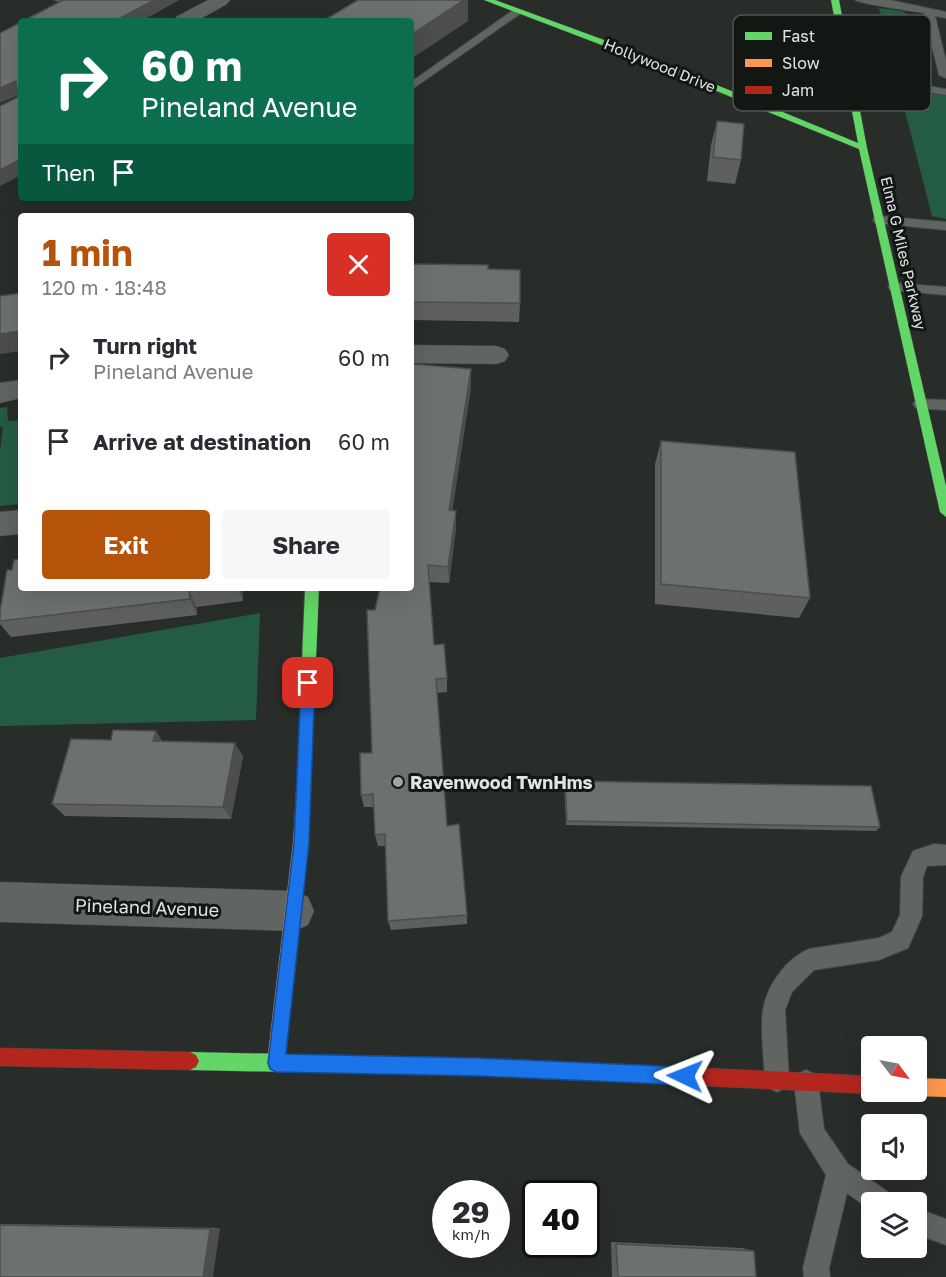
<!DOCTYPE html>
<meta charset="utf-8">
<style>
:root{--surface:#fff;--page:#f7f7f7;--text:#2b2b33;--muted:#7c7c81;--accent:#b45309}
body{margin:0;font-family:"Golos Text",sans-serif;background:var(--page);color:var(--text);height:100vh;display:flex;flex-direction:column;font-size:22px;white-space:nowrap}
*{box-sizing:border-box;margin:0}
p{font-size:20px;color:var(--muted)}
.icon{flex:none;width:33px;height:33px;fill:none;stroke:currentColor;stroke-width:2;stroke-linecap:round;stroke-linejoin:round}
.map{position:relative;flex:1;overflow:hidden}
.sheet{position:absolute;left:18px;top:213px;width:396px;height:378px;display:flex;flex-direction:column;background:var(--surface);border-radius:6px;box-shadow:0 6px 24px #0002}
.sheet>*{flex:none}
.guide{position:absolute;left:18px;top:18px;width:396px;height:183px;border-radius:6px;box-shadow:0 6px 24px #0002;background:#0b6e4f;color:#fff;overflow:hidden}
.needle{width:39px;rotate:122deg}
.fabs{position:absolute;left:861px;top:1036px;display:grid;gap:12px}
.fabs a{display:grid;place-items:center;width:66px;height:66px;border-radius:6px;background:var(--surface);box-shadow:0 6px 24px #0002;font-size:30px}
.speed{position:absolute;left:432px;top:1180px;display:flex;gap:12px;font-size:30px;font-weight:700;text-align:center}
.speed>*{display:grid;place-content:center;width:78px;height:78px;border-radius:50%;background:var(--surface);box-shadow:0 6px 24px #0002;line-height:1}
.speed small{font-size:15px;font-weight:400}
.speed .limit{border:3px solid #111;border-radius:9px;background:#fff;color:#111}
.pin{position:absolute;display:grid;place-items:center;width:51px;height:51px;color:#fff;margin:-26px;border-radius:12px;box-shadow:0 3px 9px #0006}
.me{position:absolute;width:66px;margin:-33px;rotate:272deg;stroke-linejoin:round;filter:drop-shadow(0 0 4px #0008)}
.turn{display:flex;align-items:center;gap:21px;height:126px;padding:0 24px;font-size:27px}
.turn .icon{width:78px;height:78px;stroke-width:2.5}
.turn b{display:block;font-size:42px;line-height:51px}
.then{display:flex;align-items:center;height:57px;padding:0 24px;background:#0003;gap:12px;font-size:22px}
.round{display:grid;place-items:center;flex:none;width:63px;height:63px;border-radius:6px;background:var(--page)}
.overview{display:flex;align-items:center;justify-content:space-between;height:102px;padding:0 24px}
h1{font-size:36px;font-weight:700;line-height:45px;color:var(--accent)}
.primary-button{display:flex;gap:12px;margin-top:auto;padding:12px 24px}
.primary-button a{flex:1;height:69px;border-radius:6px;background:var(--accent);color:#fff;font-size:24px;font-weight:700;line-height:69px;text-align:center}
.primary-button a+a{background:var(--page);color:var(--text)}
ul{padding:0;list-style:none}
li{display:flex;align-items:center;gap:18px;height:84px;padding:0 24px}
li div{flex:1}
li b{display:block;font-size:22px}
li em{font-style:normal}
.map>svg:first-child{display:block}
.green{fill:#235c42}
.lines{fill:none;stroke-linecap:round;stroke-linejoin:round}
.lane-casing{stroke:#424844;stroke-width:2}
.street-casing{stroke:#424844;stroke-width:1}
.fast-casing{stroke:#424844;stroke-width:1}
.slow-casing{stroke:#424844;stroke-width:1}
.jam-casing{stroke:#424844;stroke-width:1}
.lane{fill:#606562;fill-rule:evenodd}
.street{fill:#606562;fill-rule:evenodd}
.fast{fill:#63d668;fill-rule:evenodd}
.slow{fill:#ff974d;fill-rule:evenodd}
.jam{fill:#b3261e;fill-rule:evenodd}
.wall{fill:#5d605f}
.shaded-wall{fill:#4c4e4d}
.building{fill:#6c706e;stroke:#4c4e4d;stroke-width:1.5}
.route{fill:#1a73e8;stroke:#114b97;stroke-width:1.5}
.poi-dot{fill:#9fa5a2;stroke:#121714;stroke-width:2}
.labels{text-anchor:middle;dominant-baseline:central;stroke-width:6;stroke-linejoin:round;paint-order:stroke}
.far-street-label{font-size:15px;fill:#dfe6e2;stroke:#121714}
.poi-label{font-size:18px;font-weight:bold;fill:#dfe6e2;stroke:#121714;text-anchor:start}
.street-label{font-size:18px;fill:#dfe6e2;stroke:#121714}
.key{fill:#121714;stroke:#505552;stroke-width:1.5}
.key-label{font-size:16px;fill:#dfe6e2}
</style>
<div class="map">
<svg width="946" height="1277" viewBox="0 0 946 1277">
<rect width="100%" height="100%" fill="#282d2a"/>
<path class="green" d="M879,8L902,11L916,20V22L897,21L917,80L895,75Z
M905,87L946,95V219L932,216L899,88Z
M7,407L8,421L21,420V504L0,506V451L3,427L0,426V408Z
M260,613L256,720L0,726V658Z"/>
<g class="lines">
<g class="lane-casing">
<path id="lane" d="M855,0H890L946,12V18L935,16L946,61V78L939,75L924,13C912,11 861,4 855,0Z
M515,9L524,11L411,90V82Z
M849,73L946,89V95L845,78L844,76Z
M879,216L946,222V230L875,223L873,220L875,217Z
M895,283L946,287V295L890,290L888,287L890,284Z
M921,399L946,400V410L916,408L913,404L916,400Z
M934,844L946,845V865L927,866L923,877L922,916L908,948L879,960L814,970L792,992L785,1010L789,1080L785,1088L777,1092L769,1088L765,1080C764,1060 760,1028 763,1010C767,985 786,959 809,949L879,938L892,932L900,915L901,877L913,851Z
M806,1070L814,1074L818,1082L824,1129L848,1164L891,1194L895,1203H872V1211L847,1193L829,1268L830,1277H804L803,1268L826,1175L800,1133L794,1082L798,1074Z
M916,1208L946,1219V1245L916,1234Z"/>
</g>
<g class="street-casing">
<path id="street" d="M208,0H230L227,4L197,21H174L176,17Z
M411,345L496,346L505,349L509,355L505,361L496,364L411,363Z
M21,380V398L0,403V383Z
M21,510V534L0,536V512Z
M0,882L294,891L308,897L314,911L308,925L294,931L0,922Z"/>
</g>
<g class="fast-casing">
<path id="fast" d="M484,0H495L634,51L858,143L831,0H839L867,148L946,486V517L940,512L859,149L628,55Z
M305,588H319L311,779L309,784L304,786L299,784L297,779Z
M190,1052L478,1058L662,1066L668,1069L671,1075L668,1081L662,1084L478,1076L190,1070L184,1067L181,1061L184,1055Z"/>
</g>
<g class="slow-casing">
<path id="slow" d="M304,772L309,774L311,779L309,843L285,1063L282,1069L276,1072L270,1069L267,1063L293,843L297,779L299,774Z
M916,1078L946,1079V1097L916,1096L910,1093L916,1092Z"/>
</g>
<g class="jam-casing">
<path id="jam" d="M0,1048L190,1052L196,1055L199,1061L196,1067L190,1070L0,1066Z
M662,1066L872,1076V1092H877L872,1094L662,1084L656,1081L653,1075L656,1069Z"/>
</g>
<use href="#lane" class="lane"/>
<use href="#street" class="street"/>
<use href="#fast" class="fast"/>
<use href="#slow" class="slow"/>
<use href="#jam" class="jam"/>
</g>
<path class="wall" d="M52,0H179L141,21Z
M717,121L741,160L735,184L707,181L711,145Z
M411,264L488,269L520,303L519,322L411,320Z
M471,387L452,510L456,528L449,583L429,582L434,645L447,678V692L437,693L447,826L467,915V924L391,930L388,921L385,846H378L375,835L374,807H364L361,795L372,753L375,610Z
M661,441L810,598L799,618L655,604V464Z
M12,570L21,588H243V601L197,607V615L11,637L0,624V611Z
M163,741L243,756L231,819L65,816L52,804Z
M565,781L880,827L876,831L566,825L564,785Z
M0,1224H9L220,1228L0,1277Z
M611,1242L742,1248L754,1251L756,1277H612Z"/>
<path class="shaded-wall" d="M154,0H179L141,21H115Z
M464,0H468V21L411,59V35Z
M16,81L21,94L0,103V88Z
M21,159V175L0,186V170Z
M21,331V351L0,354V334Z
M471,369V387L450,527L449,510Z
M456,511V528L449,583L448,567Z
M238,588H243V601Z
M189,591L197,607V615L190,599Z
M156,731L165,745L153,741Z
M235,743L243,756L231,819L223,807Z
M220,1228L213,1277H203L210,1229Z"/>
<path class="building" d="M63,0H154L115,21H23Z
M358,0H464L411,35V21H323Z
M21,22V159L0,170V106L18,97L16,81L0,88V33Z
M717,121L744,124L741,160L713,157Z
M411,264L488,265V269L520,270V303L411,302Z
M21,293V331L0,334V296Z
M413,364L471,369L449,510L456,511L448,567L428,565L434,645L444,644L447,678L436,679L447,826L459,824L467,915L388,921L385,834L375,835L373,794L361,795L360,753H372L367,610H375L380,588H411V372Z
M661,441L795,452L810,598L661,584Z
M21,559V588H212L189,591L190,599L0,621V611L7,570H12L14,560Z
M113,730L156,731L153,741L235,743L223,807L52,804L71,739L111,740Z
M565,781L871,786L880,827L567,821Z
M0,1225L210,1229L203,1277H0Z
M616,1244L754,1251L756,1277H618Z"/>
<path class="route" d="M308,676L313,678L315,683L309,843L286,1054L478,1058L685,1067L692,1070L694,1076L692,1082L685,1085L478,1076L276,1072L270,1069L268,1063L294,843L301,683L303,678Z"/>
<circle class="poi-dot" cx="398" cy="782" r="6"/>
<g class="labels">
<g class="far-street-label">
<text transform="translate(660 65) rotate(22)">Hollywood Drive</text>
<text transform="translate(904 253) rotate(77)">Elma G Miles Parkway</text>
</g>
<g class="poi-label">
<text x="410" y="782">Ravenwood TwnHms</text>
</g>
<g class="street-label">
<text transform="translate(147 907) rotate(2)">Pineland Avenue</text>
</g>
</g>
<rect x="733" y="15" width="198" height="96" rx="9" class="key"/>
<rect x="745" y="32" width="27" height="8" fill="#63d668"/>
<rect x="745" y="59" width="27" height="8" fill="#ff974d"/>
<rect x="745" y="86" width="27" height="8" fill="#b3261e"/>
<g class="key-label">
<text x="782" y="42">Fast</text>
<text x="782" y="69">Slow</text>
<text x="782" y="96">Jam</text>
</g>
</svg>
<div class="fabs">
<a><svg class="needle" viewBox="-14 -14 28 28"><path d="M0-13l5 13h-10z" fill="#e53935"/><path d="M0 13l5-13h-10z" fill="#7c7c81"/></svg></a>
<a><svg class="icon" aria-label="sound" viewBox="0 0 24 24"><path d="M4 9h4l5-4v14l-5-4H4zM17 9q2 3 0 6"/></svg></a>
<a><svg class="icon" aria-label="layers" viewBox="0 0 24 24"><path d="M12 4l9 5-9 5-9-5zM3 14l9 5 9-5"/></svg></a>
</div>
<div class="speed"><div>29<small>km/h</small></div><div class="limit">40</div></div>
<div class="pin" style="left:308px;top:683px;background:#d93025"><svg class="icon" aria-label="arrive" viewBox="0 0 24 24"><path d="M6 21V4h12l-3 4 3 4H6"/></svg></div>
<svg class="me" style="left:685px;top:1076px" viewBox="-20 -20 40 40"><path d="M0-17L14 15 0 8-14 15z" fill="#1a73e8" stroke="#fff" stroke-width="4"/></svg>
<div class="guide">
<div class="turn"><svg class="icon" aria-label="right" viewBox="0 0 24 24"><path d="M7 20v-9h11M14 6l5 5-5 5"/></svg><div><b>60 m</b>Pineland Avenue</div></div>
<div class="then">Then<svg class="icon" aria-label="arrive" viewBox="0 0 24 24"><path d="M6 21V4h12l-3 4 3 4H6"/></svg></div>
</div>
<section class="sheet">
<div class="overview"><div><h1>1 min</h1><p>120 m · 18:48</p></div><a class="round" style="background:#d93025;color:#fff"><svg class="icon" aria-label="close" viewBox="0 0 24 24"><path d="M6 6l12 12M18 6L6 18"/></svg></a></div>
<ul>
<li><svg class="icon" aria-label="right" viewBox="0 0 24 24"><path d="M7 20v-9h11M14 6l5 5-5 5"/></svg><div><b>Turn right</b><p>Pineland Avenue</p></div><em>60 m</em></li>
<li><svg class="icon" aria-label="arrive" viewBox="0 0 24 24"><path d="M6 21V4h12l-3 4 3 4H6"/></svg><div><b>Arrive at destination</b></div><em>60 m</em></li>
</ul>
<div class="primary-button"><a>Exit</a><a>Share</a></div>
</section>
</div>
